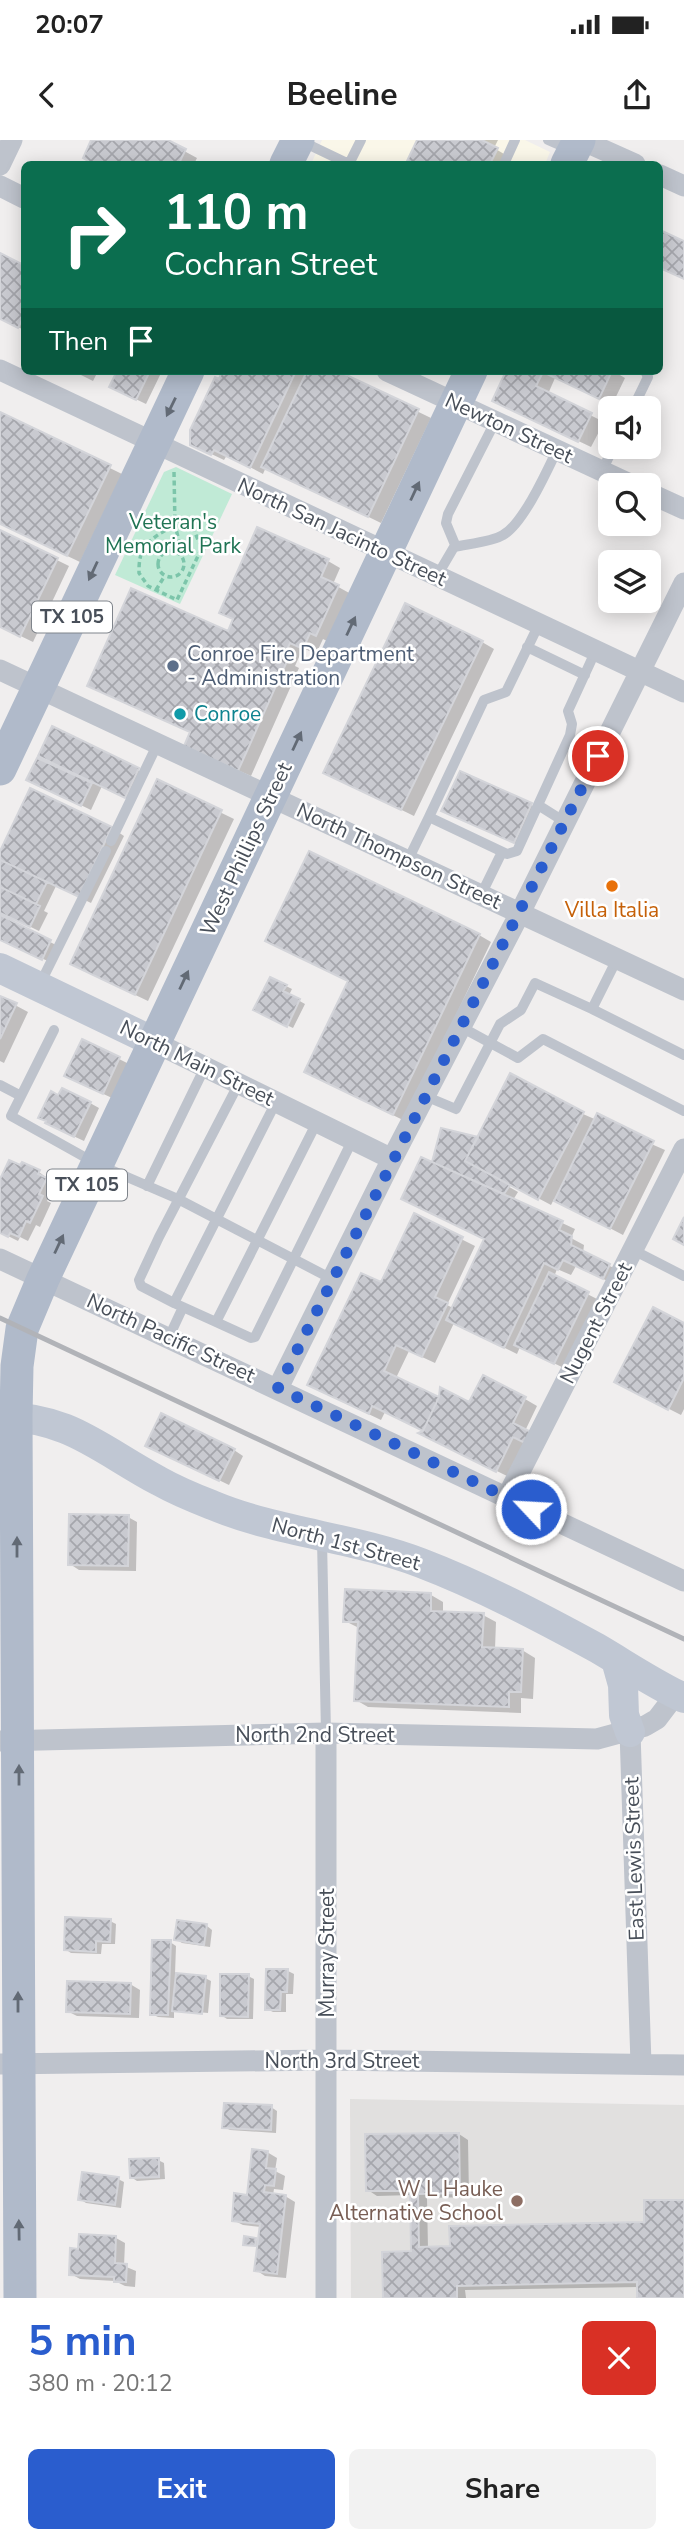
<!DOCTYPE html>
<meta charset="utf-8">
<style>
:root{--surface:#fff;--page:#f2f2f2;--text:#222;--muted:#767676;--accent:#2a5dce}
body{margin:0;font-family:"Nunito Sans",sans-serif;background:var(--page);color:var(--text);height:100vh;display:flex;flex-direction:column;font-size:26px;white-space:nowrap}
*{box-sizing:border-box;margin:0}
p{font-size:23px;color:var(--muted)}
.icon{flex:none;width:38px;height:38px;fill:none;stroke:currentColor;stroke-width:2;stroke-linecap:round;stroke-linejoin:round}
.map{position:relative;height:2158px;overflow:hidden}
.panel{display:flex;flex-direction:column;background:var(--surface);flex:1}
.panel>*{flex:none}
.banner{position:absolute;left:21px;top:21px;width:642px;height:214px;border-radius:10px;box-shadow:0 4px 18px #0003;background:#0b6e4f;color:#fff;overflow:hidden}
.controls{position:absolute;left:598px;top:256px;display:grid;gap:14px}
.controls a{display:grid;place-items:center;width:63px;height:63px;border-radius:10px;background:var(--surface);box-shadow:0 4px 18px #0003;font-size:35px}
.pin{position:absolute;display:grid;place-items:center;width:60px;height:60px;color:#fff;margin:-30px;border:4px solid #fff;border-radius:50%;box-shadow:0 2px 7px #0007}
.me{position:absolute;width:77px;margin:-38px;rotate:295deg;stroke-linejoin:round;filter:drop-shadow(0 0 5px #0008)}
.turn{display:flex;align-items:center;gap:24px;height:147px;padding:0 28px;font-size:32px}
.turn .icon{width:91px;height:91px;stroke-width:2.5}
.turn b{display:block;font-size:49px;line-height:60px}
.then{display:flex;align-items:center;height:66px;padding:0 28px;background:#0003;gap:14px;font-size:26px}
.round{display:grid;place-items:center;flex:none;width:74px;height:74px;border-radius:10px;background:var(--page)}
.overview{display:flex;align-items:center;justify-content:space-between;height:119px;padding:0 28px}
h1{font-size:42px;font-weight:700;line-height:52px;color:var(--accent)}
.cta{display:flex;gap:14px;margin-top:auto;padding:14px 28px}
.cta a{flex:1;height:80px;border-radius:10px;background:var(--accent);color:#fff;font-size:28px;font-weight:700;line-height:80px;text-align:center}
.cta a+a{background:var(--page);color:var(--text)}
.status{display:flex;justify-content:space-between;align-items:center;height:49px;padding:0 35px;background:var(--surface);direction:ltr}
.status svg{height:19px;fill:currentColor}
header{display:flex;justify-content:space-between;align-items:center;height:91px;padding:0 28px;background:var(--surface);font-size:32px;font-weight:700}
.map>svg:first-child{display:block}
.commercial{fill:#faf7e9}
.education{fill:#e1e0df}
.park{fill:#c0ead6}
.shadow{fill:#0003}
.building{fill:url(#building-cross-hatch);stroke:#d3d4d9;stroke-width:2}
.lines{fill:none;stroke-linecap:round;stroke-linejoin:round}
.path{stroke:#7cc5aa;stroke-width:3.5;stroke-dasharray:5 3.5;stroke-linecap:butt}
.lane{stroke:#bec3cc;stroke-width:10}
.street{stroke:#bec3cc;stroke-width:21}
.secondary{stroke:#c0c7d3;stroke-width:30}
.primary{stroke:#b0baca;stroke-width:33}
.rail{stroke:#b1b3b8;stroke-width:5}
.oneway{fill:#626a75}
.route{stroke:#2a5dce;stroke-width:12;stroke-dasharray:0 21.6}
.service-dot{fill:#5c6f8a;stroke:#fff;stroke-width:2.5}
.culture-dot{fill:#0f9aa8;stroke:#fff;stroke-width:2.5}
.food-dot{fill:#e8710a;stroke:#fff;stroke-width:2.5}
.education-dot{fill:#8d6e63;stroke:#fff;stroke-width:2.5}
.labels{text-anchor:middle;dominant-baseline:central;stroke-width:5;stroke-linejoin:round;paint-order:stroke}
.shield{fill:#fff;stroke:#7f848b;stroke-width:2}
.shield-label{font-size:19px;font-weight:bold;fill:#484f59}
.street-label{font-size:21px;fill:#484f59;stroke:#fff}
.park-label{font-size:21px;fill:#207454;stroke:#fff}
.service-label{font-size:21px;fill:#4e5e75;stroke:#fff;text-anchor:start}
.culture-label{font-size:21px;fill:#0d838f;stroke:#fff;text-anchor:start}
.food-label{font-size:21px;fill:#c56008;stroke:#fff}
.education-label{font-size:21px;fill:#785e54;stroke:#fff;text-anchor:end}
</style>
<div class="status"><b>20:07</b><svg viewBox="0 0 49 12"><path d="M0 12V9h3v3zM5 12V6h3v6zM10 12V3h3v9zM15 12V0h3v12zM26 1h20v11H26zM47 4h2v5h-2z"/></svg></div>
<header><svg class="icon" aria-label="back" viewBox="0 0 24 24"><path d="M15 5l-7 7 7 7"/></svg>Beeline<svg class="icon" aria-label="share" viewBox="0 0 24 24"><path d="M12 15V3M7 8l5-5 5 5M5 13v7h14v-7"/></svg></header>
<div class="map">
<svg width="684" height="2158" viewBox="0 0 684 2158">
<defs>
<pattern id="building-cross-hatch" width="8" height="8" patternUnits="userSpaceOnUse" patternTransform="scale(1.75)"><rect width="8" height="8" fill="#c9cad0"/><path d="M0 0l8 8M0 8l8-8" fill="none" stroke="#a5a6ac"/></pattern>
</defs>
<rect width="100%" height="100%" fill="#f0eeee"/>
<path class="commercial" d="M322,0H525L550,12L545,24H311Z"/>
<path class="education" d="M350,1959L684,1965V2158H351Z"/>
<path class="park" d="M176,327L232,354L180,464L115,435L164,332Z"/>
<path class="shadow" d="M93,0H164L197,18L194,24H89Z
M417,0H498L494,8L509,17L506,24H417L409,20Z
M1,115L24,127V190L0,178Z
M73,231H98L93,241Z
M119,231H162L146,264L121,252Z
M224,231H334L431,278L381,383L266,327L263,334L227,315L224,320L205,311L219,241Z
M508,231H613L625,238L612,265L555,238L548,254L604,282L591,307L507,267Z
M0,274L122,334L80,422L0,384Z
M0,392L69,426L33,502L0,486Z
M328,421L340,428L333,444L351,454L329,502L323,499L316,514L303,508L295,526L299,528L251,636L199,613L229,493L234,480L221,472Z
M482,502L494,509L414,676L338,639Z
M53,588L147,635L134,662L102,646L91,670L29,640Z
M158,642L234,679L148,861L85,831Z
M531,665L540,670L523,707L453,675Z
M112,688L124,696L91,763L56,746L44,771L48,773L39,791L0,772V715Z
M0,777L60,807L52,823L0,799Z
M479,795L491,802L405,981L319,939L350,841Z
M286,846L292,849L289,855L305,864L293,888L261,873Z
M0,857L28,872L4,923L0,921Z
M83,901L129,924L112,958L76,941Z
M59,957L90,963L99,968L84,1001L56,988Z
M583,974L665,1010L623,1095L554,1059L551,1065L489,1032L488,1035L518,1052L513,1060L575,1089L571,1098L584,1105L583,1113L622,1132L616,1145L576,1126L571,1135L557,1129L554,1137L597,1159L564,1228L520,1207L517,1214L454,1183L435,1223L409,1211L396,1238L441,1260L470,1264L525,1259L537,1266L525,1291L542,1300L509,1337L432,1299L427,1292L385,1272L381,1280L322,1252L381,1145L415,1076L475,1106L447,1165L453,1168L486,1100L433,1024L478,999Z
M39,1032L55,1044L47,1061L51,1063L40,1087L36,1085L28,1101L20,1097L18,1101L0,1092V1043Z
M684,1185V1269L681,1275L628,1248Z
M157,1310H234L243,1316L229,1345Z
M128,1377L137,1382L136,1431L79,1430L70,1424Z
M431,1455L443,1462V1473L483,1475L496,1482L495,1509L522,1510L535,1518L533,1559L521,1558V1573L368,1567L356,1560L359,1488L345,1481Z
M110,1781L116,1784L115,1804H102L101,1814L71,1813L65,1809Z
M207,1786L212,1790L210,1807L182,1803L176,1799Z
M170,1802L176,1806L175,1834L205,1838L211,1841L208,1873L178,1870V1872L174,1870V1878L158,1877L152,1874Z
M288,1831L294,1834L293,1854H286V1872H273L267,1869Z
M248,1836L254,1839L253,1879H227L221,1875Z
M130,1844L140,1850L139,1878L77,1876L67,1871Z
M271,1967L277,1971L276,1993L230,1990L224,1987Z
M459,1994L468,2000L469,2057L427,2058L428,2109L646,2084L684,2062V2158H639V2147L465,2150L466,2158H385L413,2113L412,2055L377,2056L368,2050Z
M267,2012L277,2018L275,2031L285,2036L283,2050L274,2049L273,2055L285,2056L295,2062L286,2138L265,2136L256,2130L259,2106L247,2105L256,2100L259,2102L261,2087L243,2085L233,2080L248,2057Z
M158,2020L164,2023L165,2039L137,2041L131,2037Z
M118,2039L124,2042L121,2068L86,2063L80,2059Z
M116,2098L125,2103L124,2126L136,2131L135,2147L125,2146L115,2141L80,2139L71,2134L80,2111Z"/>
<path class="building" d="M91,0H168L186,9L180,21L185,24H87L88,21L83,18Z
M417,0H482L498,8L490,24H415L407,21Z
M660,90L684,101V139L660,128Z
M0,113L24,125V176L18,188L0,179Z
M117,231H150L136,260L109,247Z
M222,231H296L250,328L214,310L211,315L190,305V290L215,237L219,239Z
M307,231H338L419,269L368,377L261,327Z
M506,231H612L599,259L543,232L536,246L592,273L578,302L492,261Z
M0,272L111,325L67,416L0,384Z
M257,387L329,419L321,437L339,445L316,496L310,493L303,509L290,503L283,518L288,519L238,631L184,606L190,592L87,546L131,448L228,491L233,479L219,473Z
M0,390L58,418L20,497L0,487Z
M405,463L483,501L401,670L323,633Z
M52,586L139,628L125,658L38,616Z
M37,618L92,643L81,666L26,640Z
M460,631L532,663L514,703L441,671Z
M157,639L222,670L135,855L70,824Z
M30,648L112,687L79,757L0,720V711Z
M309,711L480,794L393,975L304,932L348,841L265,801Z
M0,720L47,742L36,764L0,747Z
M0,747L40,766L30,787L0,773Z
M0,775L51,800L42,820L0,800Z
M270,837L287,845L283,851L300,859L287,887L253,870Z
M0,856L17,863L0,899Z
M82,899L120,917L103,954L64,936Z
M510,933L584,972L538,1060L465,1021Z
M62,948L91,962L74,997L45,983L46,981L38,978L51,951L58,955Z
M597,973L654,1001L610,1089L554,1061Z
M441,988L478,997L465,1021L510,1045L504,1054L432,1022Z
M421,1017L563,1081L559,1090L572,1096L571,1105L610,1124L603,1139L563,1120L558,1130L544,1123L504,1208L446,1180L484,1099L401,1059Z
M9,1020L20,1025L22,1022L40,1030L38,1034L47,1038L39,1054L43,1056L30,1083L26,1081L19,1097L10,1093L8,1097L0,1093V1039Z
M414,1073L463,1097L435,1157L448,1163L422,1217L396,1205L384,1231L439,1257L423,1291L372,1266L369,1274L307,1245L361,1133L381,1142Z
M684,1077V1105L673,1099Z
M549,1132L589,1152L554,1224L514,1205Z
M653,1167L684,1183V1238L668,1270L614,1242Z
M483,1235L526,1257L513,1283L531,1292L525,1303L513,1297L496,1332L418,1293L423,1291L439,1257L440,1247L469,1262Z
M161,1273L235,1309L219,1341L145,1306Z
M69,1374L129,1375L128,1426L68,1425Z
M345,1449L431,1453V1471L484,1473L482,1507L523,1509L521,1552H509V1567L354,1561L358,1482H343Z
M65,1777L111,1779L110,1802L96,1801V1812L64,1810Z
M177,1780L207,1784L204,1805L174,1800Z
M152,1800H171L168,1875H150Z
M266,1829H288L287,1852H281L280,1870H265Z
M176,1833L206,1836L202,1874L172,1871Z
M220,1834H249L248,1877L220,1876Z
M67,1841L131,1843L130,1874L66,1872Z
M224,1963L272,1965L271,1990L222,1988Z
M459,1993L460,2053L418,2054L419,2107L450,2106L449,2086L644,2082V2060H684V2158H637V2142L457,2146V2158H383L382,2112L411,2111L410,2051H366L365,1994Z
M252,2009L268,2011L266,2028L276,2029L274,2046L265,2045L264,2052L286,2055L277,2134L254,2131L260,2084L232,2081L234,2053L247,2055Z
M159,2018V2037L130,2038L129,2019Z
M82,2032L119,2037L115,2065L78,2060Z
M79,2094L116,2096L115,2123L127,2124L126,2142H114V2137L69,2135L70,2108L78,2109Z
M244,2096L256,2098L255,2106L243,2105Z"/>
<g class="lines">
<path class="path" d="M174,332L175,385L180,405L178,412
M203,406L199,402L192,386C177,380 150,397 143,410C139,417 139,426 139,433L148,446L177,460L207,397
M158 424a13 13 0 1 1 26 0a13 13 0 1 1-26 0Z
M156,450L164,437"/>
<path class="lane" d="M548,0L571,10
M301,1L349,24
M349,24L361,0
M504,24L515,0
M633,268L648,237L645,231
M602,331L614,306
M456,407L446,383L448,374L495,282
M437,436L454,407C467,404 492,402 503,395C523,384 547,331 557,310
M539,484L506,552L484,560L429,677L507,714L517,711L570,595L572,584L568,571L596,510
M527,507L585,535
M538,665L565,682
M111,701L158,603
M408,720L429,677
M481,755L502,712
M617,819L592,869L684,915
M40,844L106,711
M461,887L518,918L543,899L684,971
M54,890L11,976L97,1024L178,1059L332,1139
M0,945L21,956
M425,956L456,969L500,884L521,870L535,843L592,869
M317,982L216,1182L251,1198L255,1197L353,999
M147,1046L205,927
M633,1110L684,1136
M174,1163L141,1146L139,1140L159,1097L239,943
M216,1182L174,1163L276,962
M169,1197L183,1167
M322,1400L326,1593"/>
<path class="street" d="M581,0L635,24
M0,25L12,0
M660,35L684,46
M0,46L24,58
M0,230L684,552
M387,231L632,345
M649,353L684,369
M0,530L684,850
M154,902L392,1019
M0,1119L684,1441
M278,1248L392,1019L520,773L684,443
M507,1357L684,1009
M630,1592L641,1924
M326,1593V2158
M0,1601L326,1593L597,1599L645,1586L657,1579L676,1554
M0,1924L327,1920L684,1925"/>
<path class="secondary" d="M0,828L154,902
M0,1277C69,1276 102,1311 159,1341C175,1350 194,1358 212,1365C279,1393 353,1397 421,1423C481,1446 540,1477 597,1508C626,1525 654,1544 684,1558
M616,1520L623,1545L624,1575L630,1592"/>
<path class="primary" d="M286,24L298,0
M567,24L579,0
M0,629L188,231
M20,2158L16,1276L17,1226L22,1189L43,1139L471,231"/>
<path class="rail" d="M0,1178L684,1499"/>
</g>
<defs><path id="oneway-solid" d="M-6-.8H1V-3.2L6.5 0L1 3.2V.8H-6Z" transform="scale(1.75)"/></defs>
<g class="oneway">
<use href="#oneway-solid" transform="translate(171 267) rotate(116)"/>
<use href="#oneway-solid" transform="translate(415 351) rotate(-65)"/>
<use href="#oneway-solid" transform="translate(93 431) rotate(115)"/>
<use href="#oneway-solid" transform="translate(351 486) rotate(-65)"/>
<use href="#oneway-solid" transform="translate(297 601) rotate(-65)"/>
<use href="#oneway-solid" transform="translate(184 840) rotate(-65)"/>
<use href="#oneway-solid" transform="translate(59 1104) rotate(-65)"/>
<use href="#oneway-solid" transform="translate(17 1407) rotate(-90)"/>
<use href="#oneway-solid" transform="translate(19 1635) rotate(-90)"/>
<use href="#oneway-solid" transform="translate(18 1862) rotate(-90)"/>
<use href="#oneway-solid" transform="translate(19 2090) rotate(-91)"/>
</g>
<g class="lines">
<path class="route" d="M531,1369L278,1248L598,616"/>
</g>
<circle class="service-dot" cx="173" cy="526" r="7"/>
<circle class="culture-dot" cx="180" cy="574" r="7"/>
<circle class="food-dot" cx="612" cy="746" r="7"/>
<circle class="education-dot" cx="517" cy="2061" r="7"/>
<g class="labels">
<g class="shield">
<rect x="32" y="461.5" width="80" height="31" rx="5"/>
<rect x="47" y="1029.5" width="80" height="31" rx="5"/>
</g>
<g class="shield-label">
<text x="72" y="477">TX 105</text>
<text x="87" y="1045">TX 105</text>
</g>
<g class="street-label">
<text transform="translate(509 288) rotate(25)">Newton Street</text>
<text transform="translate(342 392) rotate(25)">North San Jacinto Street</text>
<text transform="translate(246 709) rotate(-65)">West Phillips Street</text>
<text transform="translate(399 716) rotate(25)">North Thompson Street</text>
<text transform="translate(197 923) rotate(26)">North Main Street</text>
<text transform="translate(596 1183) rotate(-63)">Nugent Street</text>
<text transform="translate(171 1198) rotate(25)">North Pacific Street</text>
<text transform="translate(346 1404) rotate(15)">North 1st Street</text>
<text x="315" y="1595">North 2nd Street</text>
<text transform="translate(634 1719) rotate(-92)">East Lewis Street</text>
<text transform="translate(327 1813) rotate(-90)">Murray Street</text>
<text x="342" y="1921">North 3rd Street</text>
</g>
<g class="park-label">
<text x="173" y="382">Veteran's<tspan x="173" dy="24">Memorial Park</tspan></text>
</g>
<g class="service-label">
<text x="187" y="514">Conroe Fire Department<tspan x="187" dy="24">- Administration</tspan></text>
</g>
<g class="culture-label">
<text x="194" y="574">Conroe</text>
</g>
<g class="food-label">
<text x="612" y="770">Villa Italia</text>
</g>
<g class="education-label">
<text x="503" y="2049">W L Hauke<tspan x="503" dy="24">Alternative School</tspan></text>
</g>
</g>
</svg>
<div class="controls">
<a><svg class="icon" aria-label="sound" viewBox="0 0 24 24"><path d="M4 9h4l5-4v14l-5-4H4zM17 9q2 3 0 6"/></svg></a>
<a><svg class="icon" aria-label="search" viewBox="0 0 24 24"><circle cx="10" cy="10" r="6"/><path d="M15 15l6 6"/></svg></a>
<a><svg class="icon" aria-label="layers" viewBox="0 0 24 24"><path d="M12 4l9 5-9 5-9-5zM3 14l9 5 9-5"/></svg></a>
</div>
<div class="pin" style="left:598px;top:616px;background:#d93025"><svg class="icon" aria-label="arrive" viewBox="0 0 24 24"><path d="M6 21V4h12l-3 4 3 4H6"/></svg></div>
<svg class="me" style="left:531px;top:1369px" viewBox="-20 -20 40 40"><circle r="17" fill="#2a5dce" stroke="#fff" stroke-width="3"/><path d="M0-11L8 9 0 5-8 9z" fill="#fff"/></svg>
<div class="banner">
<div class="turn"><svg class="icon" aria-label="right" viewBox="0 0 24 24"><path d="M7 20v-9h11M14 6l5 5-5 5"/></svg><div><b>110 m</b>Cochran Street</div></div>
<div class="then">Then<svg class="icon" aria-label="arrive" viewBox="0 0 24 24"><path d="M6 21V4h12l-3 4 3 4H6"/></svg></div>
</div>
</div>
<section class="panel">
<div class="overview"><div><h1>5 min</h1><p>380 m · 20:12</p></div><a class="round" style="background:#d93025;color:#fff"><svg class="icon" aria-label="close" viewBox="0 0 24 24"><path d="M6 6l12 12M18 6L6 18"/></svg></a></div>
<div class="cta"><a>Exit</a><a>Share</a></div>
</section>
